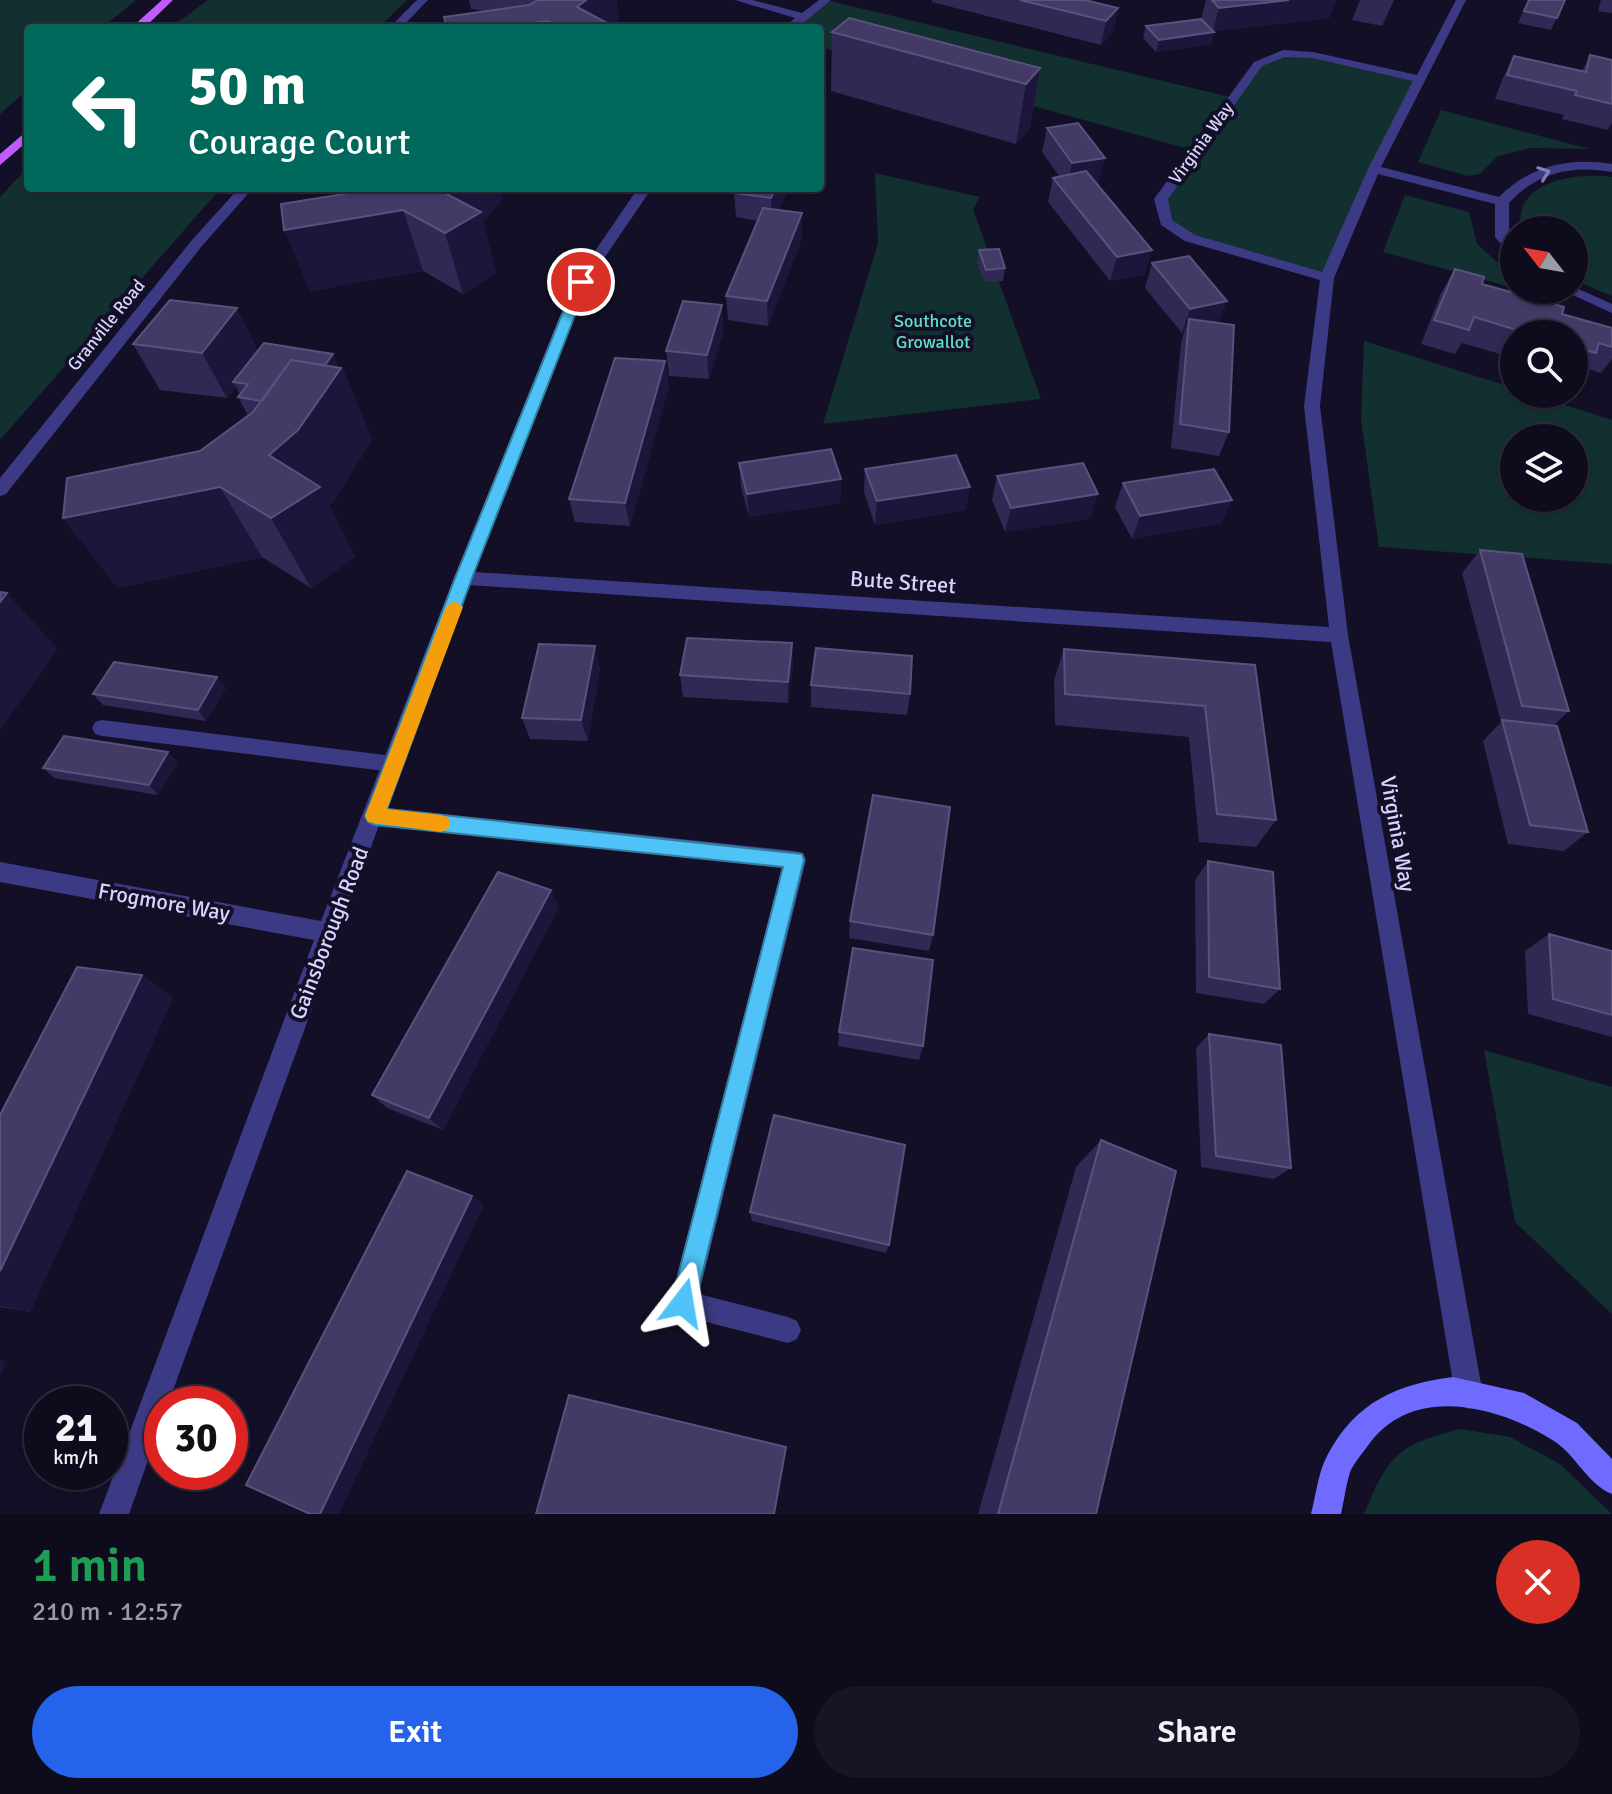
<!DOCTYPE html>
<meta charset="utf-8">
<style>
:root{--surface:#0e0b1c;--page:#171425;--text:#f1f3f6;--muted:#9b9ba3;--line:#2e2b3b;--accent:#2563eb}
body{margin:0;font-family:Signika,sans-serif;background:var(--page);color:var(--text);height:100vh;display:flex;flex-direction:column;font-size:30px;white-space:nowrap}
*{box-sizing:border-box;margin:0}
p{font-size:26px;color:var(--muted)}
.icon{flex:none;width:44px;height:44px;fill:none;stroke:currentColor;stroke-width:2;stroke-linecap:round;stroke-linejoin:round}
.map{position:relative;height:1514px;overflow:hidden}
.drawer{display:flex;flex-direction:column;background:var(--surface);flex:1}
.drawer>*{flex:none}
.hud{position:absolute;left:24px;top:24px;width:800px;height:168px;border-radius:8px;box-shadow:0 2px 6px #0004,0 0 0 2px var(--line);background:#00695c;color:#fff;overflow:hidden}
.needle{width:52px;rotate:301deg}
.controls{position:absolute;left:1500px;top:216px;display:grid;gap:16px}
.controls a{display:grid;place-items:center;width:88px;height:88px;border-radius:50%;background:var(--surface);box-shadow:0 2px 6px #0004,0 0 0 2px var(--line);font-size:40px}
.speed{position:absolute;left:24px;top:1386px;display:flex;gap:16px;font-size:40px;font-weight:700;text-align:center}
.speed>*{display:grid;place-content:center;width:104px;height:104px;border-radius:50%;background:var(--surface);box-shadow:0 2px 6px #0004,0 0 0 2px var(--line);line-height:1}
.speed small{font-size:20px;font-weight:400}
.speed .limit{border:12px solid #d22;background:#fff;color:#111}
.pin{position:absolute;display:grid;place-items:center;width:68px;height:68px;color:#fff;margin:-34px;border:4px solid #fff;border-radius:50%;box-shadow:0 2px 8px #0007}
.me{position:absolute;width:88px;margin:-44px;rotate:14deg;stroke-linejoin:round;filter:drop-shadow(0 0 6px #0008)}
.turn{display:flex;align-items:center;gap:28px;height:168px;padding:0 32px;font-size:36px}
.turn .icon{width:104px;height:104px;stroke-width:2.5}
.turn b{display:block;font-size:56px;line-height:68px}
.round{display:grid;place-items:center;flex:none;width:84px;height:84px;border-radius:42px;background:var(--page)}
.summary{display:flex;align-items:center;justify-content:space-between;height:136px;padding:0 32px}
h1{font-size:48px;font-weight:600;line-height:60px;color:#1e9e55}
.action{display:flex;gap:16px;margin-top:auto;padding:16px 32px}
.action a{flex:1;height:92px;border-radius:48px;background:var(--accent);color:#fff;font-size:32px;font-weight:600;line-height:92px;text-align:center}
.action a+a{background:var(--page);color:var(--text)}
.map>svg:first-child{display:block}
.green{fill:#12302f;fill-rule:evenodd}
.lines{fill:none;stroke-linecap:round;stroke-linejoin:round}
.lane{fill:#3d3a85;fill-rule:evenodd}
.street{fill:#3d3a85;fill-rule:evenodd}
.secondary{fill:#6f6bff;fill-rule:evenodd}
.primary{fill:#c25bff;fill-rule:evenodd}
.wall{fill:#312854}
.shaded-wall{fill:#1d163a}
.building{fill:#433a66;stroke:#5a527e;stroke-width:2}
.oneway{stroke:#837fbc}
.route{fill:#4fc3f7;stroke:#337fa1;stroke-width:2}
.slow{fill:#f59e0b}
.labels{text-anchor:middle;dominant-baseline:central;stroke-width:8;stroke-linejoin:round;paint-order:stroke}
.far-street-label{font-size:18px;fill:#d9d4ff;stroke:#130f26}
.far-park-label{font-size:18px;fill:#5fe0c0;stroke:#130f26}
.street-label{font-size:22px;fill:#d9d4ff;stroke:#130f26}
</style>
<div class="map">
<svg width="1612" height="1514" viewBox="0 0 1612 1514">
<rect width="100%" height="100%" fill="#130f26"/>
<path class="green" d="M0,0H136L102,28H28V89L0,114Z
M208,0H407L378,28H170Z
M826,0L1234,98C1241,88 1249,70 1260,63C1296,39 1378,70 1419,79L1327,278L1190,238L1166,222L1161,199L1196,151L820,47V28H790Z
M1441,110L1590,149L1531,148L1498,156L1480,174L1468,176L1418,162Z
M28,167V188H221L0,440V197Z
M875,173L980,197L973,209L1041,399L823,424L878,243Z
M1612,177V296L1574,280V230H1521C1512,181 1576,172 1612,177Z
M1405,195L1469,212L1477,244L1514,277V288L1383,252Z
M1364,341L1514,388V394H1531L1612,420V564L1379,547L1361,419ZM1514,438H1574V498H1514Z
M1484,1050L1612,1087V1314L1515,1222Z
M1460,1429L1510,1437L1560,1464L1612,1514H1364C1389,1455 1397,1445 1460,1429Z"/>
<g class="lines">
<path class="lane" d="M102,720L393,756L400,758L403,764L400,770L393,772L102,736L95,734L92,728L95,722Z"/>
<path class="street" d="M417,0H428L401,28H389Z
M735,0H752L802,13L819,0H831L797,28H784L795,18Z
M1456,0H1466L1381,167L1499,197C1530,166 1568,157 1612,164V172C1571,165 1538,172 1509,203V236L1514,242V254L1509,253L1495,237V204L1378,174L1334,278L1320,406L1348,635L1483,1395L1479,1405L1469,1409L1459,1405L1455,1395L1331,642L469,585L386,808L795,851L803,853L806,860L699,1294L788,1317L797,1321L801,1330L797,1339L788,1343L683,1316L674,1312L670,1303L782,868L379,825L168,1404H162V1421L129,1514H99L314,940L0,882V862L321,921L454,578L574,282L638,188H652L588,282L474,572L1329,627L1304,406L1320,280L1185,241L1161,225L1154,199L1254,62L1283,50L1313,52L1417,75ZM1285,57L1313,58L1413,81L1368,169L1322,272L1195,235L1172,220L1168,199L1262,66Z
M239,188H253L202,246L6,494L0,496V478L192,240Z
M1574,287L1612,304V313L1562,290H1574Z"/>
<path class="secondary" d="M1453,1377L1524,1393L1577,1423L1612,1459V1494C1587,1484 1576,1455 1554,1441C1499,1406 1411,1382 1367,1447C1361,1455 1354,1463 1350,1472C1346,1485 1344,1500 1341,1514H1311C1316,1495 1318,1472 1328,1454C1356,1402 1397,1384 1453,1377Z"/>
<path class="primary" d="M162,0H173L144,28H131Z
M28,130V141L0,165V154Z"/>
</g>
<path class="wall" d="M469,0H616L620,28H447L486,11L471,9Z
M932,0H1085L1118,8L1113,31L1101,45L932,2Z
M1206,0H1336L1329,18L1214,31L1211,44L1156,52L1143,38L1146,26L1201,19Z
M1360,0H1394L1382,26L1352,20Z
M1528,0H1565L1551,30L1518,23Z
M1601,0H1612V13L1598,11Z
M832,32L1040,68L1030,128L1016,144L831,91Z
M1590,55L1612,60V123L1608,130L1562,119L1564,115L1495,99L1502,80L1514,56L1582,71Z
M1047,128L1099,183H1096L1145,274L1110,281L1048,202L1053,178L1059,176L1042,152Z
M381,188H500L503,199L483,221L496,273L463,294L423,271L310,291Z
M737,188H790L778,210L802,238L768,326L728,320L726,296L758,221L736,217L734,193Z
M979,250L1005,268L1003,281L984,282L977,262Z
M1152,263L1219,323L1229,432L1219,456L1171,448L1181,343L1184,332L1182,333L1145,288Z
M1455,269L1482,284L1562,314L1612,328V359L1601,373L1585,368L1578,378L1574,376V334H1514V358L1462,343L1455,354L1421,344L1441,293Z
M724,329L709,379L669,376L666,351Z
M133,344L258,350L339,367L353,393L372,440L333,502L329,505L355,557L311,588L262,557L118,588L63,518L200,451L248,416L238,397L240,395L236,387L227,398L160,390Z
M665,361L669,386L630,526L575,522L569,499Z
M739,463L841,479L840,503L749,517L741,487Z
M865,469L966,510L875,525L864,492Z
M997,476L1091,518L1005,532L992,500Z
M1123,483L1222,523L1132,539L1115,507Z
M1480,550L1569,711L1553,726L1588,832L1564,851L1508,844L1483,741L1501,722L1462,573Z
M792,643L793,665L788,703L683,697L680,675Z
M1064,649L1255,665L1276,820L1256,847L1199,842L1189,737L1055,725L1054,680Z
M600,668L588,741L530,739L522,718Z
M217,677L226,688L206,721L103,705L93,694Z
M811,685L910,694L907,715L811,707Z
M178,762L158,795L54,778L43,768Z
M1208,861L1280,989L1264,1004L1196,993L1195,880Z
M551,890L559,907L443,1130L387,1108L372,1095Z
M850,921L933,935L929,951L849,938Z
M1549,934L1612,951V1037L1528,1014L1525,951Z
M142,975L173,998L30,1312L0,1307V1115Z
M839,1032L923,1046L919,1060L838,1046Z
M1209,1034L1291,1168L1274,1179L1201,1167L1196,1048Z
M1101,1140L1096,1514H978L1076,1167Z
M750,1212L889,1245L886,1253L752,1221Z"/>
<path class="shaded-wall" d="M586,0H616L620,28H580L577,7Z
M1289,0H1336L1329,18L1213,31L1219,8Z
M1118,8L1113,31L1101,45L1106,21Z
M548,21L549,28H500Z
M1214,32L1211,44L1156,52L1159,40Z
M1040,68L1030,128L1016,144L1026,84Z
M1105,158L1099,183L1067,187L1072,163Z
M441,188H500L503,199L483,221L496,273L463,294L445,233L439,190Z
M776,188H790L772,223L771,198Z
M403,210L423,271L310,291L284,230Z
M802,213V238L768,326L767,301Z
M1152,250L1145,274L1110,281L1117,257Z
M1227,301L1218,325L1189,319L1184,332L1182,333L1190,309Z
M722,305L724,329L709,379L707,355Z
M237,308L260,354L233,382L236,387L227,398L202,353Z
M333,354L340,370L341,368H343L372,440L333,502L329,505L355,557L311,588L271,518L269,455Z
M665,361L669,386L630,526L625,503Z
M841,479L840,503L749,517L747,494Z
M220,487L262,557L118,588L63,518Z
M970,487L966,510L875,525L877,501Z
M1098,494L1091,518L1005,532L1011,508Z
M1232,500L1222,523L1132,539L1140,516Z
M7,593L58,649L0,730V602Z
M792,643L793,665L788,703V682Z
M595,646L600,668L588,741L581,720Z
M217,677L226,688L206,721L198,710Z
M168,752L178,762L158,795L149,785Z
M551,890L559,907L443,1130L429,1118Z
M142,975L173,998L30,1312L0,1306V1271Z
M472,1196L484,1205L339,1514H320Z
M0,1360L6,1361L0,1378Z"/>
<path class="building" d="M538,0H586L577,7L609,24L601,28H561L548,21L500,28H447L444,17L529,5Z
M1020,0H1085L1118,8L1106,21Z
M1212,0H1289L1219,8Z
M1529,0H1565L1557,18L1524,11Z
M849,18L1040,68L1026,84L832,32Z
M1201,19L1214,32L1159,40L1146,26Z
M1590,55L1612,60V104L1575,95L1577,91L1507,75L1514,56L1586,72Z
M1078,123L1105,158L1072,163L1047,128Z
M1086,171L1152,250L1117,257L1053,178Z
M381,188H441L439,190L481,212L445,233L403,210L284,230L281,204Z
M737,188H776L771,198L734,193Z
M763,208L802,213L767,301L726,296Z
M999,249L1005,268L986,270L979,250Z
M1189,256L1227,301L1190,309L1152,263Z
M1455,269L1484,277L1482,284L1564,307L1562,314L1612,328V347L1599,343L1596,353L1574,347V334H1530L1474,317L1469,330L1434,320Z
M170,300L237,308L202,353L133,344Z
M683,301L722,305L707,355L666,351Z
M1189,319L1234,325L1229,432L1180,424Z
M264,343L333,354L325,365L291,360L262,401L238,397L248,384L233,382Z
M615,358L665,361L625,503L569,499Z
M291,360L341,368L298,430L269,455L320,487L271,518L220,487L63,518L67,478L200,451L253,412Z
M831,449L841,479L747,494L739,463Z
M956,455L970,487L877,501L865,469Z
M1083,463L1098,494L1011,508L997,476Z
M1214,469L1232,500L1140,516L1123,483Z
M1480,550L1522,554L1569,711L1522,706Z
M0,592L7,593L0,602Z
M687,638L792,643L788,682L680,675Z
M539,644L595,646L581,720L522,718Z
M816,648L912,656L910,694L811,685Z
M1064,649L1255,665L1276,820L1217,814L1205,706L1065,694Z
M114,662L217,677L198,710L93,694Z
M1502,720L1557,726L1588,832L1530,825Z
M64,736L168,752L149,785L43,768Z
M873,795L950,807L933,935L850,921Z
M1208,861L1273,872L1280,989L1209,977Z
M498,872L551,890L429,1118L372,1095Z
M1549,934L1612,951V1015L1553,999Z
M853,948L933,960L923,1046L839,1032Z
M77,967L142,975L0,1271V1115Z
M1209,1034L1281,1045L1291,1168L1216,1156Z
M774,1115L905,1145L889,1245L750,1212Z
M1101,1140L1176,1171L1096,1514H998Z
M407,1171L472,1196L320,1514H310L246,1485Z
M569,1395L786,1447L774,1514H536Z"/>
<defs><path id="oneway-chevron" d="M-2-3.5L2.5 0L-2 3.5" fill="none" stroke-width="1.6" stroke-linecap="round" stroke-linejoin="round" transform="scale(2)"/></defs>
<use class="oneway" href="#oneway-chevron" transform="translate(1544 173) rotate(-20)"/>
<path class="route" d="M581,278L588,282L472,578L387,809L802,854L804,860L695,1303L692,1312L683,1315L674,1312L671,1303L783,867L375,825L368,822L365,816L455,578L575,282Z"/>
<path class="slow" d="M454,601L463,607L387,809L441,815L448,817L450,823L448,829L441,832L368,822L365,816L446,607Z"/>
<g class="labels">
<g class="far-street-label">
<text transform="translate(1201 143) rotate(-54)">Virginia Way</text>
<text transform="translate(106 325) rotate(-51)">Granville Road</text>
</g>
<g class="far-park-label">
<text x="933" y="321">Southcote<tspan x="933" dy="21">Growallot</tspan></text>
</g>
<g class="street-label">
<text transform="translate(903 582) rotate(4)">Bute Street</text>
<text transform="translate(1398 834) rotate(80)">Virginia Way</text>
<text transform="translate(164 902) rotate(10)">Frogmore Way</text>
<text transform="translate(329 933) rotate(-69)">Gainsborough Road</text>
</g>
</g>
</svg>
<div class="controls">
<a><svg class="needle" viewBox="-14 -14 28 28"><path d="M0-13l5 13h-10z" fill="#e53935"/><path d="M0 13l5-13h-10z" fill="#9b9ba3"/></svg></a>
<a><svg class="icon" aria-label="search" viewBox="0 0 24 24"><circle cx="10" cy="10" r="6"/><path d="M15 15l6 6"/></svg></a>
<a><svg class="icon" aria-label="layers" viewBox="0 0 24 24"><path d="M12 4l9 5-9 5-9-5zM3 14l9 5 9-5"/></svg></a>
</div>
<div class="speed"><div>21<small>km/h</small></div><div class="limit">30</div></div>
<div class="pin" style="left:581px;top:282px;background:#d93025"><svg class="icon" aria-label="arrive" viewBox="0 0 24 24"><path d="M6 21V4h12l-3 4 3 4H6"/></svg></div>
<svg class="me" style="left:683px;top:1303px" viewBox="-20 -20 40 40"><path d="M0-17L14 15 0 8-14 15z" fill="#4fc3f7" stroke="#fff" stroke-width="4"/></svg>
<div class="hud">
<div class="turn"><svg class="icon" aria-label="left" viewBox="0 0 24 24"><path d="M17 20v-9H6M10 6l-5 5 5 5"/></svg><div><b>50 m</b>Courage Court</div></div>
</div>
</div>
<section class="drawer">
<div class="summary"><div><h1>1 min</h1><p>210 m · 12:57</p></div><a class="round" style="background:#d93025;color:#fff"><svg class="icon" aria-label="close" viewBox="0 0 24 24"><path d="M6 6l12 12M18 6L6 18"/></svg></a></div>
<div class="action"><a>Exit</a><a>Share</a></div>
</section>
